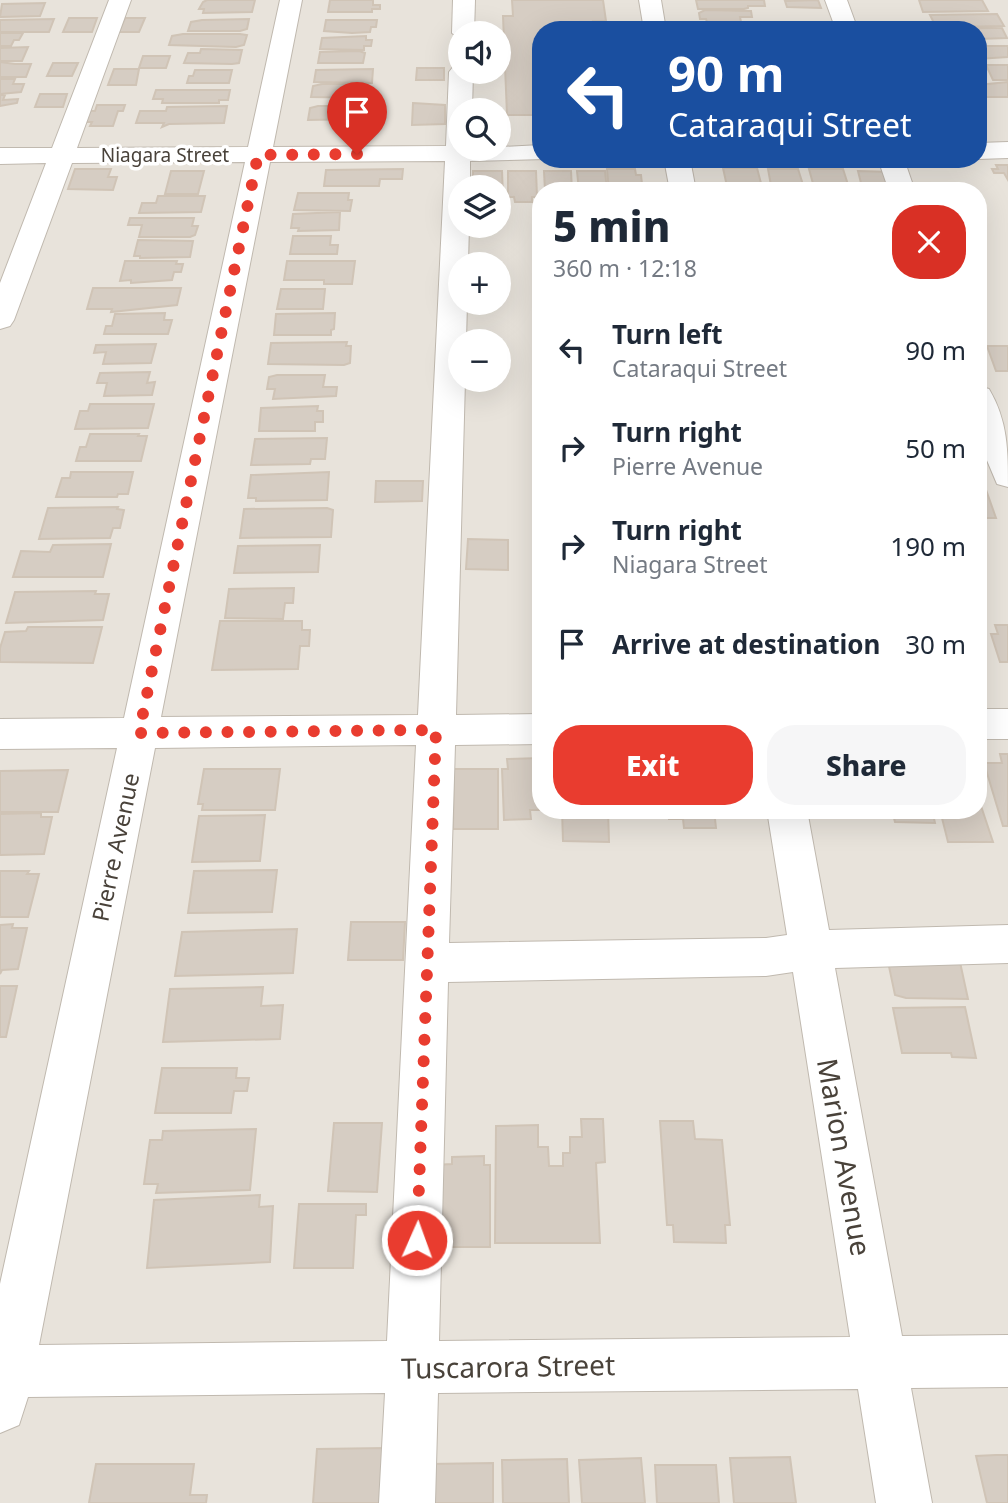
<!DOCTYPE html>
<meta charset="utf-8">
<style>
:root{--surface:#fff;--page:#f6f6f7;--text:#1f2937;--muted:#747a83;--accent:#e93c2f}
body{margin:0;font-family:"Noto Sans",sans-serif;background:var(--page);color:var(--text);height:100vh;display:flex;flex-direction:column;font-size:26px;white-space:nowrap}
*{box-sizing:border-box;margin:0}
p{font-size:23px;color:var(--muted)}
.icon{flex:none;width:38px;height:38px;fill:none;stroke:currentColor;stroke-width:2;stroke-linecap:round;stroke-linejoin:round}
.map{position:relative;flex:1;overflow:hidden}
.panel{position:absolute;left:532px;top:182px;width:455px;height:637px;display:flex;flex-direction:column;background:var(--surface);border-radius:28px;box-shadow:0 7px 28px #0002}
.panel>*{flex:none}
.top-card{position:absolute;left:532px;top:21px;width:455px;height:147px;border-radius:28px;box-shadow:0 7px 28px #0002;background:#1a4fa0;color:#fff;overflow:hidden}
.fabs{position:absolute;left:448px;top:21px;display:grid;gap:14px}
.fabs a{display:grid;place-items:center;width:63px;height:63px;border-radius:50%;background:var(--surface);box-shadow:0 7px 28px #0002;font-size:35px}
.pin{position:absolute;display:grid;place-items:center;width:60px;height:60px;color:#fff;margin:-72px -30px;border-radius:50% 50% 50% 0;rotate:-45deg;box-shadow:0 0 7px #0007}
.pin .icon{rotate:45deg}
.me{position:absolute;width:77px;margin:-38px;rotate:2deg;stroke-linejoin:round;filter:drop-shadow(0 0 5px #0008)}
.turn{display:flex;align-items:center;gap:24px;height:147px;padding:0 21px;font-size:32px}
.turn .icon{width:91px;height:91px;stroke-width:2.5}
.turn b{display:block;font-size:49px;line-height:60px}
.round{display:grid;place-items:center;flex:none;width:74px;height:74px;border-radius:28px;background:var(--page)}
.headline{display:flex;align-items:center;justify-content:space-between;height:119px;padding:0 21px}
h1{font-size:42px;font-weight:800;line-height:52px}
.primary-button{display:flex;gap:14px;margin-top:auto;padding:14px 21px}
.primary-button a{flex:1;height:80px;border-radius:28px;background:var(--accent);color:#fff;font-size:28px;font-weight:800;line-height:80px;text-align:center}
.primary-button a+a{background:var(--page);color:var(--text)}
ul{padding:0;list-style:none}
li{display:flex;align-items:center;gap:21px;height:98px;padding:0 21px}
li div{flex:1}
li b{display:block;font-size:26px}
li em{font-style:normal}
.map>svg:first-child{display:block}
.residential{fill:#e8e3db;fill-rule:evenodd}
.building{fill:#d6cdc3;stroke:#d0c4b6;stroke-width:2}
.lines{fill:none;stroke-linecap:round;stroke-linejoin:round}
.minor-casing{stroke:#c0b9af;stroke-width:2}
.minor{fill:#fff;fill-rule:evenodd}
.route{stroke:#e93c2f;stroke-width:12;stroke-dasharray:0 21.6}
.labels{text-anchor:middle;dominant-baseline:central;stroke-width:7;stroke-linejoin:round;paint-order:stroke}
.far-street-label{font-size:19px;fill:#49423a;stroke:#fff}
.street-label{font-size:23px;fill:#49423a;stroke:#fff}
.near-street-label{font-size:28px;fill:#49423a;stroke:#fff}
</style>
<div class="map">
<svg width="1008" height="1503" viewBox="0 0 1008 1503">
<rect width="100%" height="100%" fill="#f5f2ec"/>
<path class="residential" d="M0,0H1008V1503H0ZM541,30H978V159H541ZM460,33H499V72H460ZM460,110H499V149H460ZM460,187H499V226H460ZM541,191H978V810H541ZM460,264H499V303H460ZM460,341H499V380H460Z"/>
<path class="building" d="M207,0H255L252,12L203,13L204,9H199L203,2Z
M330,0H373V5H380V9H372V12H328Z
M512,0H603L606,21H593L595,30H541V115H507L503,16H513Z
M696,0H764L765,6H748V8L744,9H698Z
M818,0L821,8L787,7L785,1Z
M919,0H982L988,11L923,12Z
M45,3L40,16L0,17L2,4Z
M705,10L751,11L752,17H740L741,22H707L706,19H700L699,13Z
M997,14L1004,26L949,27L946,23H934L930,15Z
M69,18H97L92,32H63Z
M125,18H145L139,32H119Z
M54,19L49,32H0V20Z
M249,19L247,29L240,31H188L191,22L202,20Z
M326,20H377L376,27H371L370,32L352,33L324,31Z
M809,22H834L836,30H811Z
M701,24H753L755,28L762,30H702Z
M932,28H1002L1007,38L978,39V30Z
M0,33H23L19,40H14L11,46H0Z
M183,34H240L247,35L244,45L236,47L169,45L172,36Z
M366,36V40H372L371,46H364V50L320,49L322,38Z
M978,46H1008V57L978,59Z
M28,47L22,61H0V48Z
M201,49L242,50L239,63L232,64L184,63L188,53H200Z
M359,51L365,53L363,63H318L320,52Z
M143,56H170L166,68H139Z
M0,62L15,64H31L26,77H0Z
M53,63H78L72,76H47Z
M986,65H1008V80H993Z
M417,68H444V80H416Z
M114,69H139L136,85H108Z
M373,69L372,83L314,82L316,70Z
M195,70H232L229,83H187L189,76H193Z
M0,79H15L13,84H24L21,92L0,94Z
M1008,82V97H978V85Z
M322,84H359V87L375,90L374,98L311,97L313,86Z
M156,90H230L228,100H219V103H162L163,99H153Z
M40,94H67L63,107H35Z
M0,95H5L3,100L18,99L17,103L0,106Z
M413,103L445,105V124L412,125Z
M97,105H125L123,111H118L113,126H90L92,122H79L83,111H95Z
M227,106L224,123L169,124L162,127L164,123H136L140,111H166L167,107Z
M318,106H362L360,119L308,120L310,108Z
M996,165H1008V180L1004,173H994L992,169H998Z
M723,168H757L763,191H728Z
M75,169H111L108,177H117L113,190L68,189Z
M403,169L402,179H380L379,186H324L326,170Z
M607,169H635L636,175H641L642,184H638V191H609Z
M768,169H798L805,191H772Z
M809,169H843L850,191H815Z
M171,171H204L198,194H165Z
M473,171H502L503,197H499V187H473Z
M508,171H536L537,197H532V202H515L514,197H508Z
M544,171H571L572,191H545Z
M577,171H605L607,191H579Z
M858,171L892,172L897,191H863Z
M298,193H349L348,200H352L350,211L294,210Z
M158,196H205L201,212L139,213L142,203H156Z
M340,212L339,230L298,231L299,228H291L293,214Z
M130,218H194L192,226H198L195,235L190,237H139L142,225H128Z
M293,236H331L330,245H338L337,254H290Z
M138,240L193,241L190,257L140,258V256H134Z
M125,261H177L176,264H183L181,272H174L172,280L131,283V280L120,281Z
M287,261H355L352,284H324V280H284Z
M93,288H181L177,305L111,312L112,309H87Z
M281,289H325L323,309H277Z
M165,313L164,320H172L168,334H104L106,326H112L115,314Z
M335,313L334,329L331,330V335H274L276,314Z
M347,342L346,346H351L350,363L344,365L268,364L271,343Z
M156,344L151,363L103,364L106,352L94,353L96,345Z
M987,346H1008V371H996Z
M150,372L147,383L155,382L152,395L104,396L107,383H97L100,373Z
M277,375H325L323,387H337L336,396L273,399L275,389H267L269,377Z
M90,404H154L148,428L75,429L80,411H88Z
M318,406L317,411H323V422H315V431H259L261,408Z
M90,434H139L138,436H147L141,461H76L80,447H86Z
M327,438L325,459H311L310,464L251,465L255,439Z
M71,472H133L128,494H118L117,497H56L62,478H70Z
M329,472L327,500L256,501V498H248L251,475Z
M376,481H423L422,501L375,502Z
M978,487H985L996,518H978Z
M118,507L117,509L124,510L120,528H113L110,538L39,539L48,508Z
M327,508L333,510L331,537L240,538L244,509Z
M468,539L508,540V570L466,569Z
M111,544L103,577H13L21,551L50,552L53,545Z
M320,545L318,572L234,573L238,546Z
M294,588L293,603H285L283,619L225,618L229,589Z
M96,591L95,594H109L103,620L6,623L15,592Z
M220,621H302V630H310L309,646H300L298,669L212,670Z
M995,625H1008V662H1000L991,634H998Z
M28,627H102L93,663L0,662V648L5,632L26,631Z
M1000,754H1008V826H1003L984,763H1002Z
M541,758V810H530L531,819L504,820L502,769H508L507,759Z
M204,769H280L275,810H202L203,804H198Z
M454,769H498V829H453Z
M68,770L58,812H0V771Z
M978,797L993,842H948L940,810H978Z
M562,810H608L609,842L563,841Z
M669,810H714L716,828H684L683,819H669Z
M892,810H932L935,823L895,822Z
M41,813V817H52L44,854L0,855V814Z
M265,815L260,861L192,862L199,816Z
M277,870L272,912L188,913L194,871Z
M0,871H29L27,874H39L28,917H0Z
M351,922H405L403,960H348Z
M13,924L12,928H27L18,969L2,970L0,974V925Z
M297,929L293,973L175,976L182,932Z
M958,953L968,999L906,998L895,995L887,957Z
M0,986H17L6,1037H0Z
M263,987L261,1006L283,1005L280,1039L163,1042L170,989Z
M965,1007L976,1058L952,1057L951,1053H902L893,1008Z
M162,1068H237L236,1078H249L247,1091H234L231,1113H155Z
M581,1119H603L605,1162L596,1163L600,1243H495L496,1126L538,1125V1147H548L549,1166H563V1153H570V1137H582Z
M660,1121H693L695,1139L722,1140L730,1225H725L726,1243L674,1242L673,1225H667Z
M334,1123H382L377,1192L328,1191Z
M256,1129L250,1190L156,1193L158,1184H144L150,1140H162L163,1131Z
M484,1156V1165H490V1247H433L434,1165L452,1164V1157Z
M260,1195L259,1207L273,1206L270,1262L147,1268L154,1200Z
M299,1204H366V1215H356L353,1268H294Z
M386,1448L384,1503H313L317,1449Z
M996,1455H1008V1503H987L976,1456Z
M790,1457L796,1503H734L730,1458Z
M641,1458L645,1503H582L579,1460Z
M567,1459L569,1503H503L502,1460Z
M493,1463V1503H428L429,1464Z
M96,1464H194L190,1495H207L206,1503H89Z
M655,1465H716L719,1503H657Z"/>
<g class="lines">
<g class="minor-casing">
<path id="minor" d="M109,0H131L77,148L248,147L280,0H302L273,147L446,146L449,72L453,67L460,65V72H473L472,110H460V149L541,145V159H546L470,161V187H460V226H469L468,264H460V303H467L466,341H460V380H465L456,715L541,714V744L455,745L449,943L766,938L787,935L767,810H807L829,930L1008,925V963L835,968L902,1336L1008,1335V1387L911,1388L932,1503H876L858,1389L438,1393L435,1503H379L385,1393L28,1397L19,1425L0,1433V1284L117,748L0,749V719L124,718L245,162L72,163L14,320L10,326L0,329V283L46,163L0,164V148H52ZM445,161L418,715L161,717L270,162ZM416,745L387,1341L39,1345L155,748ZM793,972L850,1337L439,1341L448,982L766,976Z
M453,0H475L474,33H460V39L452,33Z
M639,0H661L666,30H644Z
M825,0H847L858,30H836Z
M1008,142V158L978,159V143Z
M664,159H690L696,191H670Z
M878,159H904L915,191H889Z
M978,386L989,389C1008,421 1008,451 1008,487L997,484L978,439Z
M978,709H1008V739H978Z"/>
</g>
<use href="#minor" class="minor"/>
</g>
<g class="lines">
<path class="route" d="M357,154L258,155L139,733L436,730L417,1240"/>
</g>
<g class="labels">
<g class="far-street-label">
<text x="165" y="155">Niagara Street</text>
</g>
<g class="street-label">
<text transform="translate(115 847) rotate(-78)">Pierre Avenue</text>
</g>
<g class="near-street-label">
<text transform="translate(845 1157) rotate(80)">Marion Avenue</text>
<text transform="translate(508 1366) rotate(-1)">Tuscarora Street</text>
</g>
</g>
</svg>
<div class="fabs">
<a><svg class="icon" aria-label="sound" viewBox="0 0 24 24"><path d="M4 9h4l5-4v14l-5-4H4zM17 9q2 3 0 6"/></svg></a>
<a><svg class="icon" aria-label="search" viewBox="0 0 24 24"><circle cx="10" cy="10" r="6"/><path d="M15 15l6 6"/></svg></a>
<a><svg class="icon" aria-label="layers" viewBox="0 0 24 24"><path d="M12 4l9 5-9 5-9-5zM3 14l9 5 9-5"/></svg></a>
<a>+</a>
<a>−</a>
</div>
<div class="pin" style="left:357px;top:154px;background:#d93025"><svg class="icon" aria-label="arrive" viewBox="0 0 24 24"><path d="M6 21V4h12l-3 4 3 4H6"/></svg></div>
<svg class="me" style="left:417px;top:1240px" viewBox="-20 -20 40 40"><circle r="17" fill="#e93c2f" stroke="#fff" stroke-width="3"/><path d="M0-11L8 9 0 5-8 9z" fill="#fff"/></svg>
<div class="top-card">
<div class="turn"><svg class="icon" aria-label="left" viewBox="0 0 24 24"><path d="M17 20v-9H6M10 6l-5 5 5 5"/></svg><div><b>90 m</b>Cataraqui Street</div></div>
</div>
<section class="panel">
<div class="headline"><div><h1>5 min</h1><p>360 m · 12:18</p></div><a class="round" style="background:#d93025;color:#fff"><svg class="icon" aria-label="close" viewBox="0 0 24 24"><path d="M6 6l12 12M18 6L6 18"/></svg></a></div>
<ul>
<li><svg class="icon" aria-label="left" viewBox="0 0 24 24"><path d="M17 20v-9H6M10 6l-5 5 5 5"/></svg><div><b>Turn left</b><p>Cataraqui Street</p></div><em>90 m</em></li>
<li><svg class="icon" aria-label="right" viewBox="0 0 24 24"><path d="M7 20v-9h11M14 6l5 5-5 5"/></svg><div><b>Turn right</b><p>Pierre Avenue</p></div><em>50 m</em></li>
<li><svg class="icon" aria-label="right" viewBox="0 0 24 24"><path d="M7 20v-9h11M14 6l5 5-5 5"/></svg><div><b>Turn right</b><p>Niagara Street</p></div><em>190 m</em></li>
<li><svg class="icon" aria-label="arrive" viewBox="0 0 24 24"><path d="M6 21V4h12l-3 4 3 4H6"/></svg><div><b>Arrive at destination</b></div><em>30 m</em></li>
</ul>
<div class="primary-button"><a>Exit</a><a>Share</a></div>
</section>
</div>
